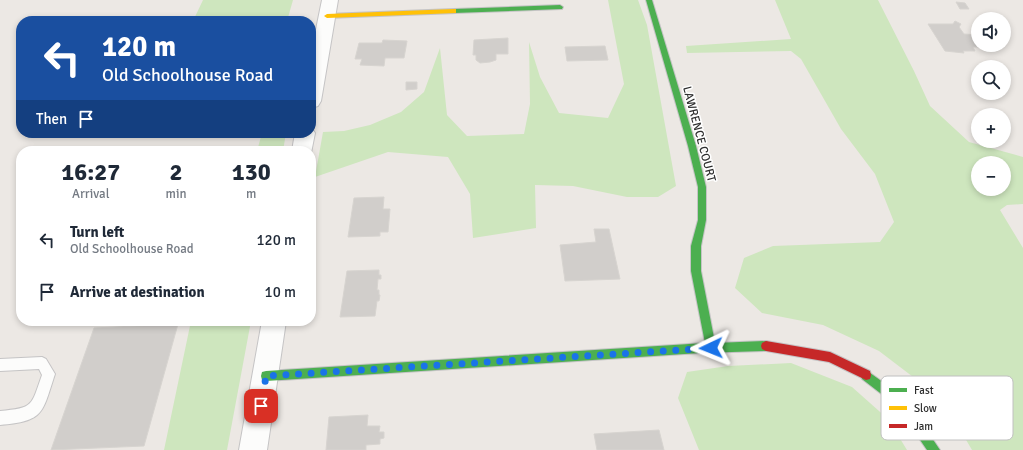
<!DOCTYPE html>
<meta charset="utf-8">
<style>
:root{--surface:#fff;--page:#f6f6f7;--text:#1f2937;--muted:#747a83}
body{margin:0;font-family:Signika,sans-serif;background:var(--page);color:var(--text);height:100vh;display:flex;flex-direction:column;font-size:15px;white-space:nowrap}
*{box-sizing:border-box;margin:0}
p{font-size:13px;color:var(--muted)}
.icon{flex:none;width:22px;height:22px;fill:none;stroke:currentColor;stroke-width:2;stroke-linecap:round;stroke-linejoin:round}
.map{position:relative;flex:1;overflow:hidden}
.sheet{position:absolute;left:16px;top:146px;width:300px;height:180px;display:flex;flex-direction:column;background:var(--surface);border-radius:16px;box-shadow:0 2px 6px #0003}
.sheet>*{flex:none}
.hud{position:absolute;left:16px;top:16px;width:300px;height:122px;border-radius:16px;box-shadow:0 2px 6px #0003;background:#1a4fa0;color:#fff;overflow:hidden}
.buttons{position:absolute;left:971px;top:12px;display:grid;gap:8px}
.buttons a{display:grid;place-items:center;width:40px;height:40px;border-radius:50%;background:var(--surface);box-shadow:0 2px 6px #0003;font-size:20px}
.pin{position:absolute;display:grid;place-items:center;width:34px;height:34px;color:#fff;margin:-17px;border-radius:8px;box-shadow:0 2px 6px #0006}
.me{position:absolute;width:44px;margin:-22px;rotate:268deg;stroke-linejoin:round;filter:drop-shadow(0 0 3px #0008)}
.turn{display:flex;align-items:center;gap:14px;height:84px;padding:0 20px;font-size:18px}
.turn .icon{width:52px;height:52px;stroke-width:2.5}
.turn b{display:block;font-size:28px;line-height:34px}
.then{display:flex;align-items:center;height:38px;padding:0 20px;background:#0003;gap:8px;font-size:15px}
.eta{display:flex;justify-content:space-evenly;align-items:center;height:68px;text-align:center}
.eta b{font-size:24px;font-weight:700;line-height:28px}
ul{padding:0;list-style:none}
li{display:flex;align-items:center;gap:12px;height:52px;padding:0 20px}
li div{flex:1}
li b{display:block;font-size:15px}
li em{font-style:normal}
.map>svg:first-child{display:block}
.green{fill:#cee6be;fill-rule:evenodd}
.building{fill:#d1cecb;stroke:#d7d4d0}
.lines{fill:none;stroke-linecap:round;stroke-linejoin:round}
.lane-casing{stroke:#c5c4c5;stroke-width:2}
.street-casing{stroke:#c5c4c5;stroke-width:2}
.fast-casing{stroke:#c5c4c5;stroke-width:2}
.slow-casing{stroke:#c5c4c5;stroke-width:2}
.jam-casing{stroke:#c5c4c5;stroke-width:2}
.lane{fill:#fcfcfb;fill-rule:evenodd}
.street{fill:#fcfcfb;fill-rule:evenodd}
.fast{fill:#4caf50;fill-rule:evenodd}
.slow{fill:#ffc107;fill-rule:evenodd}
.jam{fill:#c62828;fill-rule:evenodd}
.route{stroke:#1a73e8;stroke-width:7;stroke-dasharray:0 12.6}
.labels{text-anchor:middle;dominant-baseline:central;stroke-width:3;stroke-linejoin:round;paint-order:stroke}
.street-label{font-size:12px;fill:#2e2e2e;stroke:#fff}
.key{fill:#fff;stroke:#c0c0c0;stroke-width:1}
.key-label{font-size:11px;fill:#2e2e2e}
</style>
<div class="map">
<svg width="1023" height="450" viewBox="0 0 1023 450">
<rect width="100%" height="100%" fill="#ece8e4"/>
<path class="green" d="M203,0H293L287,21H193Z
M608,0H638L647,25L676,186L658,197H627L573,186L535,185L536,228L473,238L470,194L448,157L388,152L315,177L323,132L344,131L370,125L401,112L424,92L440,48L447,115L467,136L524,134L530,104L529,42L540,77L559,113L608,118L624,84Z
M775,0H878L914,71L930,106L969,142L1023,157V204L1007,205L1000,210L1023,248V450H972L942,399L879,351L823,325L762,313L735,288L744,258L773,246L880,242L894,222L875,174L841,129L801,59L791,51L687,53L686,46L791,39ZM978,163H1004V189H978Z
M262,133H286L283,151H257Z
M191,321H251L227,450H164Z
M791,363L852,387L888,419L907,450H699L678,398L687,372L728,366Z"/>
<path class="building" d="M956,2L965,3L969,9H960Z
M955,21L961,24L959,27L964,34L978,35V45H987L988,47H973L975,51H963L964,53L945,51L928,24H953Z
M508,38V54H496V60L490,62L480,63L476,60V55H473L474,40Z
M383,40L407,41L404,58H385L384,66L360,65L362,59H355L359,43H382Z
M605,46L608,60L567,61L565,47Z
M406,82H417V89L406,90Z
M384,197L383,209H390L388,232H380V236L348,237L354,198Z
M594,229H609L620,279L565,281L560,245L596,242Z
M379,270V275H381V279H378L377,290H379V295H380L379,301H377L375,316L340,317L347,271Z
M178,324L144,446L51,450L94,328Z
M368,415L367,426H380L379,432H384V438L380,439V444L366,445V450H326L329,417Z
M659,430L664,450H597L594,434Z"/>
<g class="lines">
<g class="lane-casing">
<path id="lane" d="M42,357L46,359L55,374C42,413 45,421 0,425V411C34,408 31,406 42,375L39,369L0,371V359Z"/>
</g>
<g class="street-casing">
<path id="street" d="M322,0H338L321,101L318,106L311,108V54Z
M311,127L315,133L311,153V151H292L295,133H311Z
M262,321H286L267,450H239Z"/>
</g>
<g class="fast-casing">
<path id="fast" d="M646,0H652L696,146L706,187V220L701,246V271L715,343L766,341L770,343L771,346L770,349L766,351L700,353L266,381L262,380L261,376L262,372L266,371L705,343L691,271V246L698,220V187L688,146Z
M560,5L563,7L562,9L454,13L451,11L454,9Z
M866,370L905,398L940,450H927L897,406L862,379L861,375L862,371Z"/>
</g>
<g class="slow-casing">
<path id="slow" d="M454,9H456V13L327,18L324,16L327,14Z"/>
</g>
<g class="jam-casing">
<path id="jam" d="M766,341L830,352L870,371L871,375L870,379L866,380L829,362L766,351L762,349L761,346L762,343Z"/>
</g>
<use href="#lane" class="lane"/>
<use href="#street" class="street"/>
<use href="#fast" class="fast"/>
<use href="#slow" class="slow"/>
<use href="#jam" class="jam"/>
</g>
<g class="lines">
<path class="route" d="M261,406L266,376L711,348"/>
</g>
<g class="labels">
<g class="street-label">
<text transform="translate(699 134) rotate(75)">LAWRENCE COURT</text>
</g>
</g>
<rect x="881" y="376" width="132" height="64" rx="6" class="key"/>
<rect x="889" y="388" width="18" height="4" fill="#4caf50"/>
<rect x="889" y="406" width="18" height="4" fill="#ffc107"/>
<rect x="889" y="424" width="18" height="4" fill="#c62828"/>
<g class="key-label">
<text x="914" y="394">Fast</text>
<text x="914" y="412">Slow</text>
<text x="914" y="430">Jam</text>
</g>
</svg>
<div class="buttons">
<a><svg class="icon" aria-label="sound" viewBox="0 0 24 24"><path d="M4 9h4l5-4v14l-5-4H4zM17 9q2 3 0 6"/></svg></a>
<a><svg class="icon" aria-label="search" viewBox="0 0 24 24"><circle cx="10" cy="10" r="6"/><path d="M15 15l6 6"/></svg></a>
<a>+</a>
<a>−</a>
</div>
<div class="pin" style="left:261px;top:406px;background:#d93025"><svg class="icon" aria-label="arrive" viewBox="0 0 24 24"><path d="M6 21V4h12l-3 4 3 4H6"/></svg></div>
<svg class="me" style="left:711px;top:348px" viewBox="-20 -20 40 40"><path d="M0-17L14 15 0 8-14 15z" fill="#1a73e8" stroke="#fff" stroke-width="4"/></svg>
<div class="hud">
<div class="turn"><svg class="icon" aria-label="left" viewBox="0 0 24 24"><path d="M17 20v-9H6M10 6l-5 5 5 5"/></svg><div><b>120 m</b>Old Schoolhouse Road</div></div>
<div class="then">Then<svg class="icon" aria-label="arrive" viewBox="0 0 24 24"><path d="M6 21V4h12l-3 4 3 4H6"/></svg></div>
</div>
<section class="sheet">
<div class="eta">
<div><b>16:27</b><p>Arrival</p></div>
<div><b>2</b><p>min</p></div>
<div><b>130</b><p>m</p></div>
</div>
<ul>
<li><svg class="icon" aria-label="left" viewBox="0 0 24 24"><path d="M17 20v-9H6M10 6l-5 5 5 5"/></svg><div><b>Turn left</b><p>Old Schoolhouse Road</p></div><em>120 m</em></li>
<li><svg class="icon" aria-label="arrive" viewBox="0 0 24 24"><path d="M6 21V4h12l-3 4 3 4H6"/></svg><div><b>Arrive at destination</b></div><em>10 m</em></li>
</ul>
</section>
</div>
